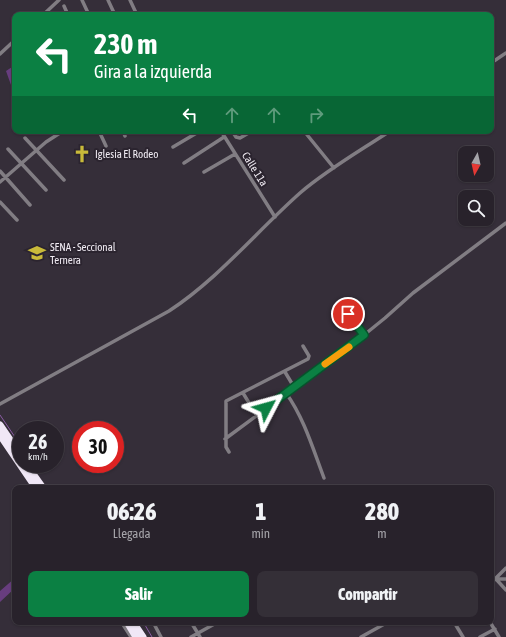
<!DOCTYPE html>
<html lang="es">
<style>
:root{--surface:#28222b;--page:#342f37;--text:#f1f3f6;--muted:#a5a4a9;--line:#443f47;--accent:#0b8043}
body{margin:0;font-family:"Asap Condensed",sans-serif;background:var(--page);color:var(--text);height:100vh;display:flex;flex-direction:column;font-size:15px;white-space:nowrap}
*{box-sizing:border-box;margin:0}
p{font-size:13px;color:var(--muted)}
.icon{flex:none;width:22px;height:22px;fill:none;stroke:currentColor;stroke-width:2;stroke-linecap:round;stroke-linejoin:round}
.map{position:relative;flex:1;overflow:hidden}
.side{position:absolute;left:12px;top:485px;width:482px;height:140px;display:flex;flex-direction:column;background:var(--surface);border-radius:8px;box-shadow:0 1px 3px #0004,0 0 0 1px var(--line)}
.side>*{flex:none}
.guide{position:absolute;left:12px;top:12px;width:482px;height:122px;border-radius:8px;box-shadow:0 1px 3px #0004,0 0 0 1px var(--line);background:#0b8043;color:#fff;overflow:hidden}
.needle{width:26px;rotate:188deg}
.buttons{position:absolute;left:458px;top:146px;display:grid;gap:8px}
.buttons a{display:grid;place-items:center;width:36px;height:36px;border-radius:8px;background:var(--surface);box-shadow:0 1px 3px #0004,0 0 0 1px var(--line);font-size:20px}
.speed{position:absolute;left:12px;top:421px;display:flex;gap:8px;font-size:20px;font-weight:700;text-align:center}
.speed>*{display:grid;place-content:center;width:52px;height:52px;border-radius:50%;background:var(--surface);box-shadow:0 1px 3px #0004,0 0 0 1px var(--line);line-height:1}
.speed small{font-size:10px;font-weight:400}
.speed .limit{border:6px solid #d22;background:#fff;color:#111}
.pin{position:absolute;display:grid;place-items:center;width:34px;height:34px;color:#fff;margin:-17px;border:2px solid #fff;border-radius:50%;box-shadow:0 1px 4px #0007}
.me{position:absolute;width:44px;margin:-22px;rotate:51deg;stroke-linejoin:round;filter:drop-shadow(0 0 3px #0008)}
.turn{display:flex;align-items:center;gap:14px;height:84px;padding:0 16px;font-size:18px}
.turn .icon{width:52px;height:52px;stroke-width:2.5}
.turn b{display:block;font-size:28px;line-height:34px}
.lanes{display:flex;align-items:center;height:38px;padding:0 16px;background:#0003;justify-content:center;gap:20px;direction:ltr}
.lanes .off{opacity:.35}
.eta{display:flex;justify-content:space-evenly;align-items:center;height:68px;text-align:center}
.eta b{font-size:24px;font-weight:800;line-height:28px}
.action{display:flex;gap:8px;margin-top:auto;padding:8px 16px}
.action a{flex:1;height:46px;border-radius:8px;background:var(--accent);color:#fff;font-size:16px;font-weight:800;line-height:46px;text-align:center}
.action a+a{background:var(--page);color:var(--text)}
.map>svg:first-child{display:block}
.green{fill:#673d7e}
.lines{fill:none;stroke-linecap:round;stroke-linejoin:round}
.stream{stroke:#8a5ca4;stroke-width:1}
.street{stroke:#817d83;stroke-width:3.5}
.highway{stroke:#f0e7f6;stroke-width:7}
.route-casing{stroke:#07532c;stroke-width:10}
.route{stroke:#0b8043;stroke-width:7}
.slow{stroke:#f59e0b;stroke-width:7}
.labels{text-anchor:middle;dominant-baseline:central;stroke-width:4;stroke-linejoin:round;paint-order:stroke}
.poi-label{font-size:11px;fill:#f0ebf3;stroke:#2b242f;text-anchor:start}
.street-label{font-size:11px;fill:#f0ebf3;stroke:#2b242f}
</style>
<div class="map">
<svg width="506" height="637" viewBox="0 0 506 637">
<rect width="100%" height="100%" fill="#352e39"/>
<path class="green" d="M15,65V90L11,85L6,71Z
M15,578V588L0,602V591Z"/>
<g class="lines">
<path class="stream" d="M0,415L21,446
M145,625L152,637"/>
<path class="street" d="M82,0L89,15
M108,0L115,15
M130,0L137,15
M64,6L68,15
M43,15L59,0
M0,54L15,40
M491,63L506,53
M99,131L106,146
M123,131L125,136
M163,131H164
M221,131L275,217
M232,131L236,137L240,138L252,131
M304,131L334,168
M25,138L64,180
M173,147L200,131
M8,149L46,190
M184,163L224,137
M0,171L30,205
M204,172L235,154
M0,182L46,142L63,131
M0,202L17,220
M348,314L364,335
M285,372L294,387
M243,393L257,416
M286,393C304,418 313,449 324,478
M0,404L169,311C218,279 256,232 300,193C328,169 360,151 390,131
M225,439L343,352L385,318L413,293L506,223
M229,452L226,447V401L308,359L309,356L303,346
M496,579L506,590
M498,579H506
M491,583L506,568
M153,622L161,637
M191,622L200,637
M454,622L463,637
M490,622L499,637
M122,623L131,637
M429,623L431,622
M191,637L218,622
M361,637L388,622
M480,637L495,629"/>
<path class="highway" d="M0,425L21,456
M0,435L36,488
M26,464L43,488
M127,622L136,637
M133,622L143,637"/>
</g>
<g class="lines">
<g class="route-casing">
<path id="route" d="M266,408L364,335L348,314"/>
</g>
<use href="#route" class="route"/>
<path class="slow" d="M325,364L349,347"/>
</g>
<defs>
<g id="church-bare" transform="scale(1.38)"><path d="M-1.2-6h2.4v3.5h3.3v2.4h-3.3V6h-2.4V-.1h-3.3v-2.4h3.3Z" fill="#c9ba3a" stroke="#2b242f" stroke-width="2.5" paint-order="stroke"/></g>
<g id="university-bare" transform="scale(1.38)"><path d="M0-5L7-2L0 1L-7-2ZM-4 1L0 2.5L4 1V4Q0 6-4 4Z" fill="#c9ba3a" stroke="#2b242f" stroke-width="2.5" paint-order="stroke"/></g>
</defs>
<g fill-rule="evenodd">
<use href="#church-bare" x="82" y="154"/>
<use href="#university-bare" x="37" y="253"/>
</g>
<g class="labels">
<g class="poi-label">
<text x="95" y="154">Iglesia El Rodeo</text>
<text x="50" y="247">SENA - Seccional<tspan x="50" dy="13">Ternera</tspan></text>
</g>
<g class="street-label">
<text transform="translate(255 169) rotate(58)">Calle 11a</text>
</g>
</g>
</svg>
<div class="buttons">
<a><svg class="needle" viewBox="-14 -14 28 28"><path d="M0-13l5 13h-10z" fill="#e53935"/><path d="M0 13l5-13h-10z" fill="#a5a4a9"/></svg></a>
<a><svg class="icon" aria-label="search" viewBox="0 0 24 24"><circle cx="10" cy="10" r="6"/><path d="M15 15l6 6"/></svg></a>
</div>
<div class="speed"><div>26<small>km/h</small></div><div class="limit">30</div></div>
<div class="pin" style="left:348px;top:314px;background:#d93025"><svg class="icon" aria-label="arrive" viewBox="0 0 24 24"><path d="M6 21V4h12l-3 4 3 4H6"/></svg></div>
<svg class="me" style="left:266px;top:408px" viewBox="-20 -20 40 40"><path d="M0-17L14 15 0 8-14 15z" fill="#0b8043" stroke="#fff" stroke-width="4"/></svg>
<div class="guide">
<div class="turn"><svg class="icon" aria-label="left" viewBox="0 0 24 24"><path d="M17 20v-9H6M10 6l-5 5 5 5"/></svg><div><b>230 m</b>Gira a la izquierda</div></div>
<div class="lanes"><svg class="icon" aria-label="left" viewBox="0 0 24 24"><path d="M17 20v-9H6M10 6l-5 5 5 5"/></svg><svg class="icon off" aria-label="ahead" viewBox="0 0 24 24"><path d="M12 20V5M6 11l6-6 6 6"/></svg><svg class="icon off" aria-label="ahead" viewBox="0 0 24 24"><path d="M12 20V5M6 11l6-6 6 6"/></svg><svg class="icon off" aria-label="right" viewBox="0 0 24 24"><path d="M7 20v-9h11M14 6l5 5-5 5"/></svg></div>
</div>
<section class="side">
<div class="eta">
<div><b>06:26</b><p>Llegada</p></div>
<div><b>1</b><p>min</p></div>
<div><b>280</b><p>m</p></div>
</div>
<div class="action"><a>Salir</a><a>Compartir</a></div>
</section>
</div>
